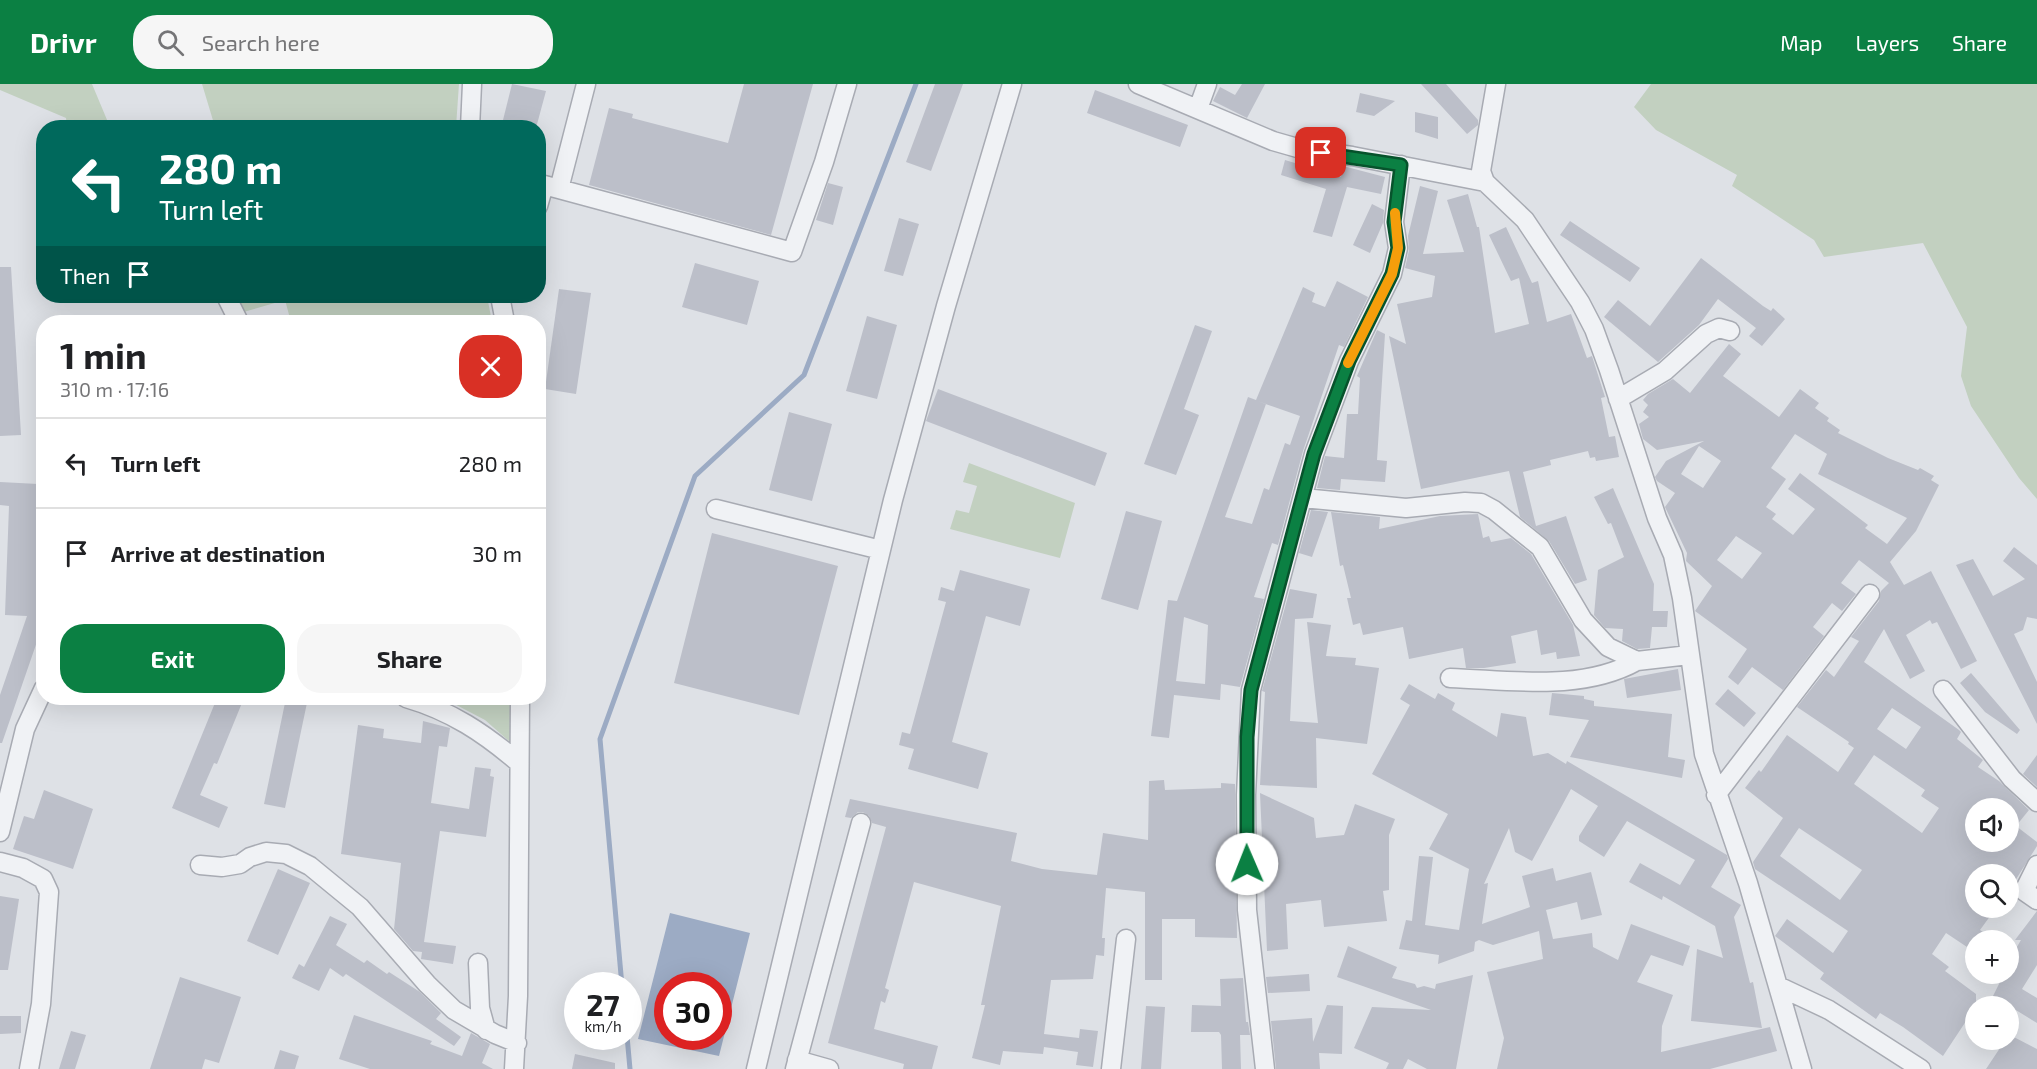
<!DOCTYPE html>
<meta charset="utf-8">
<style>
:root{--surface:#fff;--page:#f6f6f6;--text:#202124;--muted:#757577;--line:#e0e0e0;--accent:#0b8043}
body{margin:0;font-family:"Exo 2",sans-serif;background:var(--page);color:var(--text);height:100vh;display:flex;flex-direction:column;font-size:22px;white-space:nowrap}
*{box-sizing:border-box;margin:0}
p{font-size:20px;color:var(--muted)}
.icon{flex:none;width:33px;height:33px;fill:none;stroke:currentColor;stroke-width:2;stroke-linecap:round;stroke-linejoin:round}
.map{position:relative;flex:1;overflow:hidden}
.side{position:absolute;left:36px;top:231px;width:510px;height:390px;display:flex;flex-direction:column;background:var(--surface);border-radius:24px;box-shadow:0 6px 24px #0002}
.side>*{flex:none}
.guide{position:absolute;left:36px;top:36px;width:510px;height:183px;border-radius:24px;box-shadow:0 6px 24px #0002;background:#00695c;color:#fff;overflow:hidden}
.controls{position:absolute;left:1965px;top:714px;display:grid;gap:12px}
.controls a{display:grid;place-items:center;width:54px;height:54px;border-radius:50%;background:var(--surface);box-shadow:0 6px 24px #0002;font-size:30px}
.speed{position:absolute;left:564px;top:888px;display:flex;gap:12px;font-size:30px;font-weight:700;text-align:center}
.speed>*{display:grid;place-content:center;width:78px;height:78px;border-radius:50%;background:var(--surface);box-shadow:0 6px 24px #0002;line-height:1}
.speed small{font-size:15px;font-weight:400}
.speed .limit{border:9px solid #d22;background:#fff;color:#111}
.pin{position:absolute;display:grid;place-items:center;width:51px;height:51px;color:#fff;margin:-26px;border-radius:12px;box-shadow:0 3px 9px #0006}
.me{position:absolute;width:66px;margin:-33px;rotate:359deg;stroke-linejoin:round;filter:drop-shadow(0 0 4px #0008)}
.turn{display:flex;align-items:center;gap:21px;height:126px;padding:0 24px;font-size:27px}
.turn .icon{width:78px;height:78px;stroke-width:2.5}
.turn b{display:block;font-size:42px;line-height:51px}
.then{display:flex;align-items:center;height:57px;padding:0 24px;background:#0003;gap:12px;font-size:22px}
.round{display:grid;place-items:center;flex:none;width:63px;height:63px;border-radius:24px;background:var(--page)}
.head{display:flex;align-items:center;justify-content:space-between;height:102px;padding:0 24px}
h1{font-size:36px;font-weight:700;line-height:45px}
.button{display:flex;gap:12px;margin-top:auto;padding:12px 24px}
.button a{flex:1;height:69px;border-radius:24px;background:var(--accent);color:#fff;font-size:24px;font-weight:700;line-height:69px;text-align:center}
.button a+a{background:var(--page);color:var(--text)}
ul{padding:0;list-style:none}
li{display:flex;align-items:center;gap:18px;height:90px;padding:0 24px;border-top:2px solid var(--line)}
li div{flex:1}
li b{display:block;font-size:22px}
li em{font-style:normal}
header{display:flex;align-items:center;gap:36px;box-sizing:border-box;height:84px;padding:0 30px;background:var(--accent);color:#fff}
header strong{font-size:28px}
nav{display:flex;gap:33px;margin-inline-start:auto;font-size:21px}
.search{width:420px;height:54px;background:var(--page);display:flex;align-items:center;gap:15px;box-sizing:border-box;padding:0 21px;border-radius:24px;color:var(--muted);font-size:22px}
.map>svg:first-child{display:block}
.green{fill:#c2d0c0}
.water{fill:#9cabc4;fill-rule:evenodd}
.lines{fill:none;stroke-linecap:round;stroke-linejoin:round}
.stream{stroke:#9cabc4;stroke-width:5}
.building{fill:#bcbfc9;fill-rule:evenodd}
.minor-casing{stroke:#a8abb3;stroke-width:21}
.minor{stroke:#f0f2f5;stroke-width:18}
.route-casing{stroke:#07532c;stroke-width:15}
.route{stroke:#0b8043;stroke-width:10}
.slow{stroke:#f59e0b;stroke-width:10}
</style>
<header>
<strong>Drivr</strong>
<div class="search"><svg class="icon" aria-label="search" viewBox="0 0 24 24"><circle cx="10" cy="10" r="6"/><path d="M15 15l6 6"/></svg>Search here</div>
<nav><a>Map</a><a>Layers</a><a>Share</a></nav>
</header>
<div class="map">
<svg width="2037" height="985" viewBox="0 0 2037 985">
<rect width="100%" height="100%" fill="#dee1e6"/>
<path class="green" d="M0,0H92L110,43H67L66,34L0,6Z
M202,0H459L456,43H215Z
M1651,0H2037V415L2019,394L1971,322L1961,292L1967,243L1923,159L1824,173L1814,156L1732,102L1737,91L1656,46L1634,23Z
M233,212H487L492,238H291L285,216L240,229Z
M969,379L1075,419L1060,474L950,445L956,426L969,429L977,402L963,398Z
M443,614H511L510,658L485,636Z"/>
<path class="water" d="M670,829L750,849L719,972L638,955ZM668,902H718V952H668Z"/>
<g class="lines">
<path class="stream" d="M622,902L600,655L695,392L804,291L916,0
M627,952L630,985"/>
</g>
<path class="building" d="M512,0L546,7L536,44H501Z
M744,0H813L771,151L589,101L609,24L633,30L632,34L728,59Z
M935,0H963L931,87L906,78Z
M1242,0H1265L1247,34L1213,17L1220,3L1235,11Z
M1421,0H1446L1478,36V41L1467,50Z
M1095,6L1188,41L1180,63L1087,29Z
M1360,9L1395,17L1374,32L1356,28Z
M1415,28L1438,33V55L1415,48Z
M1285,76L1341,93L1343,82L1385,93L1381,110L1347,103L1332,153L1313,148L1326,105L1281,91Z
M828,99L843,103L833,141L816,136Z
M1420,102L1438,107L1423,170L1464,168L1447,116L1468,110L1477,143H1479L1495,249L1529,240L1519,194L1511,197L1489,151L1506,143L1532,199L1538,197L1547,238L1571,230L1587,274L1592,272L1605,313L1601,314L1609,353L1615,352L1619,373L1596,377L1595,373L1590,374L1588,367L1550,376L1551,381L1523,388L1536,442L1566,432L1587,496L1575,500L1549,457L1520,433L1509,387L1421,405L1389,252L1406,260L1397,220L1432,213L1435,192L1405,184L1409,166L1408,152Z
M1372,120L1384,126L1383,139L1370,169L1353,161Z
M899,134L919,140L903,192L884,187Z
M1570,137L1640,184L1630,198L1560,151Z
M1701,174L1763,222L1771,227L1773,224L1785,235L1762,262L1749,252L1756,244L1718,215L1699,241L1658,278L1604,233L1618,216L1650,242Z
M695,179L759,197L747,241L682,223Z
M0,183H11L21,351L0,352Z
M1337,197L1368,213L1344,263L1339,261L1303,367L1278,461L1272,459L1254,513L1264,515L1240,603L1221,600L1220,616L1174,611L1169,654L1151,652L1168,516L1177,517L1248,313L1256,316L1303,203L1315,209L1312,218L1325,223ZM1257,317L1300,332L1290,361L1285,359L1269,406L1264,404L1252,440L1225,433L1266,320ZM1184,533L1208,541L1205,600L1176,597Z
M559,205L591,209L576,310L545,305Z
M867,232L897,241L877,315L846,307Z
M1195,241L1212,247L1184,325L1199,331L1176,391L1144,380Z
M1377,246L1385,250L1377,376L1387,377L1385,398L1341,395L1340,406L1317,404L1325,372L1344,374L1347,330H1358L1360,294L1357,292Z
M1729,260L1741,270L1723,292L1779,333L1800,305L1819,319L1815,324L1829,334L1827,337L1840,346L1838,349L1888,374L1918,386L1920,384L1934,392L1931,396L1939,401L1916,447L1890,478L1904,501L1931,487L1977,577L1961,585L1937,538L1932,540L1930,536L1906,551L1925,587L1910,595L1884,545L1864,578L1959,646L1961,648L1957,655L1983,676L1978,683L1999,697L2029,726L2016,742L2037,758V762L2008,808V790H1976V824H1996L1980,846L1995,856H1976V869L1946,849L1932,870L1949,883L1945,887L1976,910V922L1943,972L1903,943L1880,929L1876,935L1820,895L1824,889L1775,852L1787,835L1833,869L1848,847L1755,785L1753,778L1783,734L1745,704L1759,686L1761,688L1787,651L1838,688L1854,664L1848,660L1849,658L1797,623L1826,586L1834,593L1859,557L1851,553L1879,517L1881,507L1889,499L1859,476L1841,499L1856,510L1842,527L1832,519L1813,543L1824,552L1783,606L1752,583L1738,601L1728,593L1747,565L1695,527L1712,502L1686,477L1687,469L1665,423L1675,409L1657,397L1655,393L1666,377L1704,357L1657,366L1643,355L1639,340L1649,333L1643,328L1648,321L1643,316L1648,310L1673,295L1690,309ZM1795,350L1827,370L1818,390L1907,434L1887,460L1865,444L1868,441L1800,389L1788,405L1815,425L1793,451L1772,435L1776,430L1766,423L1786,395L1771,384ZM1699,362L1721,377L1703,404L1681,390ZM1736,452L1762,469L1742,495L1717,476ZM1892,624L1921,643L1906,665L1877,645ZM1874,671L1925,706L1921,712L1939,724L1922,749L1854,700ZM1976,724H2008V758H1976ZM1799,744L1862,786L1840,816L1780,772Z
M938,305L1107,369L1095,402L926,337Z
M789,328L832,340L812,417L769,406Z
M0,398L38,400L37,445H40L36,548L40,549L2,659H0V611L27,532L5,531L9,422L0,421Z
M1613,404L1654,500L1653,527H1668L1667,543H1652L1650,564L1637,565L1622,557L1623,545L1605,544L1594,531L1598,486L1624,473L1611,439L1608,440L1594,413Z
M1311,426L1328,428L1312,473L1299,469Z
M1126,427L1162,437L1138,526L1101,515Z
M1331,428L1380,433L1379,445L1440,432L1478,430L1483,454L1489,452L1491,458L1511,454L1531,470L1573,541L1580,572L1557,575L1556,568L1541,571L1537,546L1511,552L1516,579L1484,584H1466L1463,564L1409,575L1403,543L1363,551L1360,539L1353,541L1347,514H1351L1343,481L1340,482Z
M712,449L838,482L799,631L674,599Z
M2014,463L2037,481V535L2027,533L2023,546L2014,550L2037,598V640L1956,481L1973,475L1993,512L2025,495L2003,477Z
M960,486L1030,505L1020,542L986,532L952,658L988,669L978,705L908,685L914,665L899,661L902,648L910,650L946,518L938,516L941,503L954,507Z
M1290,505L1317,510L1313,534L1295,535L1290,637L1318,639L1307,538L1331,541L1326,572L1356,574L1355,581L1379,584L1367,660L1316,654L1317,704L1260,701L1265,608L1262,607Z
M1678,585L1681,606L1627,614L1624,595Z
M1971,589L2020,646L2017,650L1985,628L1960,599Z
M1409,600L1435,615L1438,609L1455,619L1452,626L1497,653L1501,629L1526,633L1533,672L1548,669L1566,680L1567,677L1727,771L1728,775L1711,803L1741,821L1734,833L1750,899L1753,898L1762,944L1691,937L1697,865L1723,874L1715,842L1663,812L1662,816L1629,798L1640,779L1680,801L1695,776L1627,737L1604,773L1579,757V752L1598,722L1571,705L1532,777L1515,768L1509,744L1484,800L1488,799L1482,840L1530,823L1522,792L1553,784L1556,797L1591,788L1602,831L1581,836L1577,818L1546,826L1553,855L1592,849L1593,863L1618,876L1631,840L1690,862L1683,882L1651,871L1637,898L1673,911L1662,942L1661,968L1770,943L1777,967L1710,985H1497L1504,954L1487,888L1543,875L1539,847L1493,861L1479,856L1475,858L1474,867L1438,880L1439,871L1399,865L1406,836L1412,837L1419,772L1433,773L1425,841L1459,846L1469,785L1429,765L1448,730L1372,690L1410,621L1400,615Z
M1728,605L1756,629L1744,643L1715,620Z
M1552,609L1584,612V615L1594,617V622L1672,630L1668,673L1685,676L1682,694L1570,673L1589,636L1549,631Z
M217,614H244L217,680L214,679L200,711L228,723L219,744L172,724Z
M286,614H308L285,724L264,720Z
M423,637L450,644L447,663L439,662L431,719L469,725L475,683L491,685L490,692L494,693L486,753L440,747L424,858L456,862L453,880L421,875L422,868L413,867L394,845L401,779L341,770L358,641L384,645L383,654L421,659Z
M2037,671V703L2023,690Z
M1164,696L1165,706L1221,704V699L1235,700L1237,854L1195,853V835H1162V896H1145V808L1106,804L1102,854H1105L1104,872L1096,871L1093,895L1051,896L1044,950L1079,954L1080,945L1098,947L1093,983L1076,981L1078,968L1044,963L1043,970L1003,967L1000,981L972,974L985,921H981L1001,822L914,798L885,904L889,906L885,919L881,917L874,945L938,962L932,985H903L904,980L828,959L886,743L872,739L869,732L863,728H858L851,734L845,733L850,715L1017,749L1011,777L1042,785L1097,791L1103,749L1148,756L1149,697Z
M44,706L93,725L73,785L13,765L24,732L34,735Z
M1260,709L1314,734L1316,754L1344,751L1355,720L1395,735L1389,751V806L1383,807L1387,837L1324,843L1321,816L1286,820L1288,865L1267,867Z
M278,785L310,799L278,871L247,857Z
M0,812L19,815L8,886H0Z
M2037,827V881L2022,905L2037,914V939L1993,912L2004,890H2008V878L2021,856H2015Z
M330,832L347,840L336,861L364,879L367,876L387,890L389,888L420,908L441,929L436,935L461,953L454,962L346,890L343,893L330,884L319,907L292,894L299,880L304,883Z
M1348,862L1397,883L1392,894L1415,900L1417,904L1424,902L1435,905L1436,900L1473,891L1456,985H1427L1408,975L1403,985H1386L1389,979L1354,964L1372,923L1431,926L1337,893Z
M1309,890L1310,907L1268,909L1266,893Z
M180,893L241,913L219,979L205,975L202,985H150Z
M1243,894L1246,938H1248L1250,951H1240L1241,985H1222L1221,951L1219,948H1191L1192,921L1221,922L1220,895Z
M1327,921L1343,922L1342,970L1319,969L1320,985H1276L1271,937L1312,934L1313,958Z
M1146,922L1165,923L1161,985H1141Z
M354,931L432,957L430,960L462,972L471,949L490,960L482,979L493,985H370L339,975Z
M0,932H21V949L0,950Z
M71,947L86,951L75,985H59Z
M2008,950L2037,965V985H1986L2000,964L1983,956H2008Z
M280,966L299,972L295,985H274Z
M575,970L615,979V985H572Z"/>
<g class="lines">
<g class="minor-casing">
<path id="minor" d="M1138,0L1273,57L1301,65L1352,72L1485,98
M1496,0L1481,87L1485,98L1525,136L1580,218L1594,245L1609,286L1657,434L1673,471L1682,514L1704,670L1748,799L1802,985
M1198,25L1207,0
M470,44L472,0
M559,105L792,168L824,78L847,0
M538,122L544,101L559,105L586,0
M226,212L239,238
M500,212L505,238
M1618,315L1665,287L1706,250L1719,244L1730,247
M1303,414L1406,424L1465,418L1481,419L1494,426L1540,463L1583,536L1608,563L1637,577L1689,571
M716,425L881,466
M1450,594C1512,596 1581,608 1637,577
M1943,606L2012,695L2037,718
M406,614C451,627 484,649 519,679
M1716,711L1870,510
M0,748L25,645L44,604
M0,778L23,784L43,795L49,808L41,920L29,985
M200,781L222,783L240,780L250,773L266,768L286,770L310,782L360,823L427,900L454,926L495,950L517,959
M2037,781L2024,807L2037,816
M478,879L480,924L486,946
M1778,902L1829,926L1921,985
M797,976L829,985
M514,985L518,912L520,614
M756,985L893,416L946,222L1012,0
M795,985L861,739
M1111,985L1126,855
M1265,985L1247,826L1246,711L1251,606L1314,370L1349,277L1392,190L1398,164L1394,138L1401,81"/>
</g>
<use href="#minor" class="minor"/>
</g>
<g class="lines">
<g class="route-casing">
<path id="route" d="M1247,780V653L1251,606L1314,370L1349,277L1392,190L1398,164L1394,138L1401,81L1321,69"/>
</g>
<use href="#route" class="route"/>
<path class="slow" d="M1348,279L1392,190L1398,164L1395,129"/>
</g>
</svg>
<div class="controls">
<a><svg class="icon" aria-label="sound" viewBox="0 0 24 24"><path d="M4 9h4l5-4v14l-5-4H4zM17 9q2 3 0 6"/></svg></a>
<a><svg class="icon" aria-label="search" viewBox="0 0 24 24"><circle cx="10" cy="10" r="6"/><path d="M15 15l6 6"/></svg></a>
<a>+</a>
<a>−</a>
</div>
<div class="speed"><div>27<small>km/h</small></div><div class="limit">30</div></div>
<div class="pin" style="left:1321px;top:69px;background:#d93025"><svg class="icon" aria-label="arrive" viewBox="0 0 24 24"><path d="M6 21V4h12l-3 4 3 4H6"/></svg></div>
<svg class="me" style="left:1247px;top:780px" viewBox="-20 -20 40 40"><circle r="19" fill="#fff"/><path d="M0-13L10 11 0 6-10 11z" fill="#0b8043"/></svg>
<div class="guide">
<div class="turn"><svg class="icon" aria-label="left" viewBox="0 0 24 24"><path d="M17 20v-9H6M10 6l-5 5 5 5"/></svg><div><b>280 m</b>Turn left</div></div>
<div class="then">Then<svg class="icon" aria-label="arrive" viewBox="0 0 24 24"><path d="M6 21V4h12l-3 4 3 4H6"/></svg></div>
</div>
<section class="side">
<div class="head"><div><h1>1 min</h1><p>310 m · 17:16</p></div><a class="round" style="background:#d93025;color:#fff"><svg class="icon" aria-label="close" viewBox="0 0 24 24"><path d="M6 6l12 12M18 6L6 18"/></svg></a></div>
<ul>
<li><svg class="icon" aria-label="left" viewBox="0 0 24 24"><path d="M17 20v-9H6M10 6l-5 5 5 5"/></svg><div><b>Turn left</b></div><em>280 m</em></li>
<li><svg class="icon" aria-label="arrive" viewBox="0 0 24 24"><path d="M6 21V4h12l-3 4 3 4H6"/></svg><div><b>Arrive at destination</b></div><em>30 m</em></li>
</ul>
<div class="button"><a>Exit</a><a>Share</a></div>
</section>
</div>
